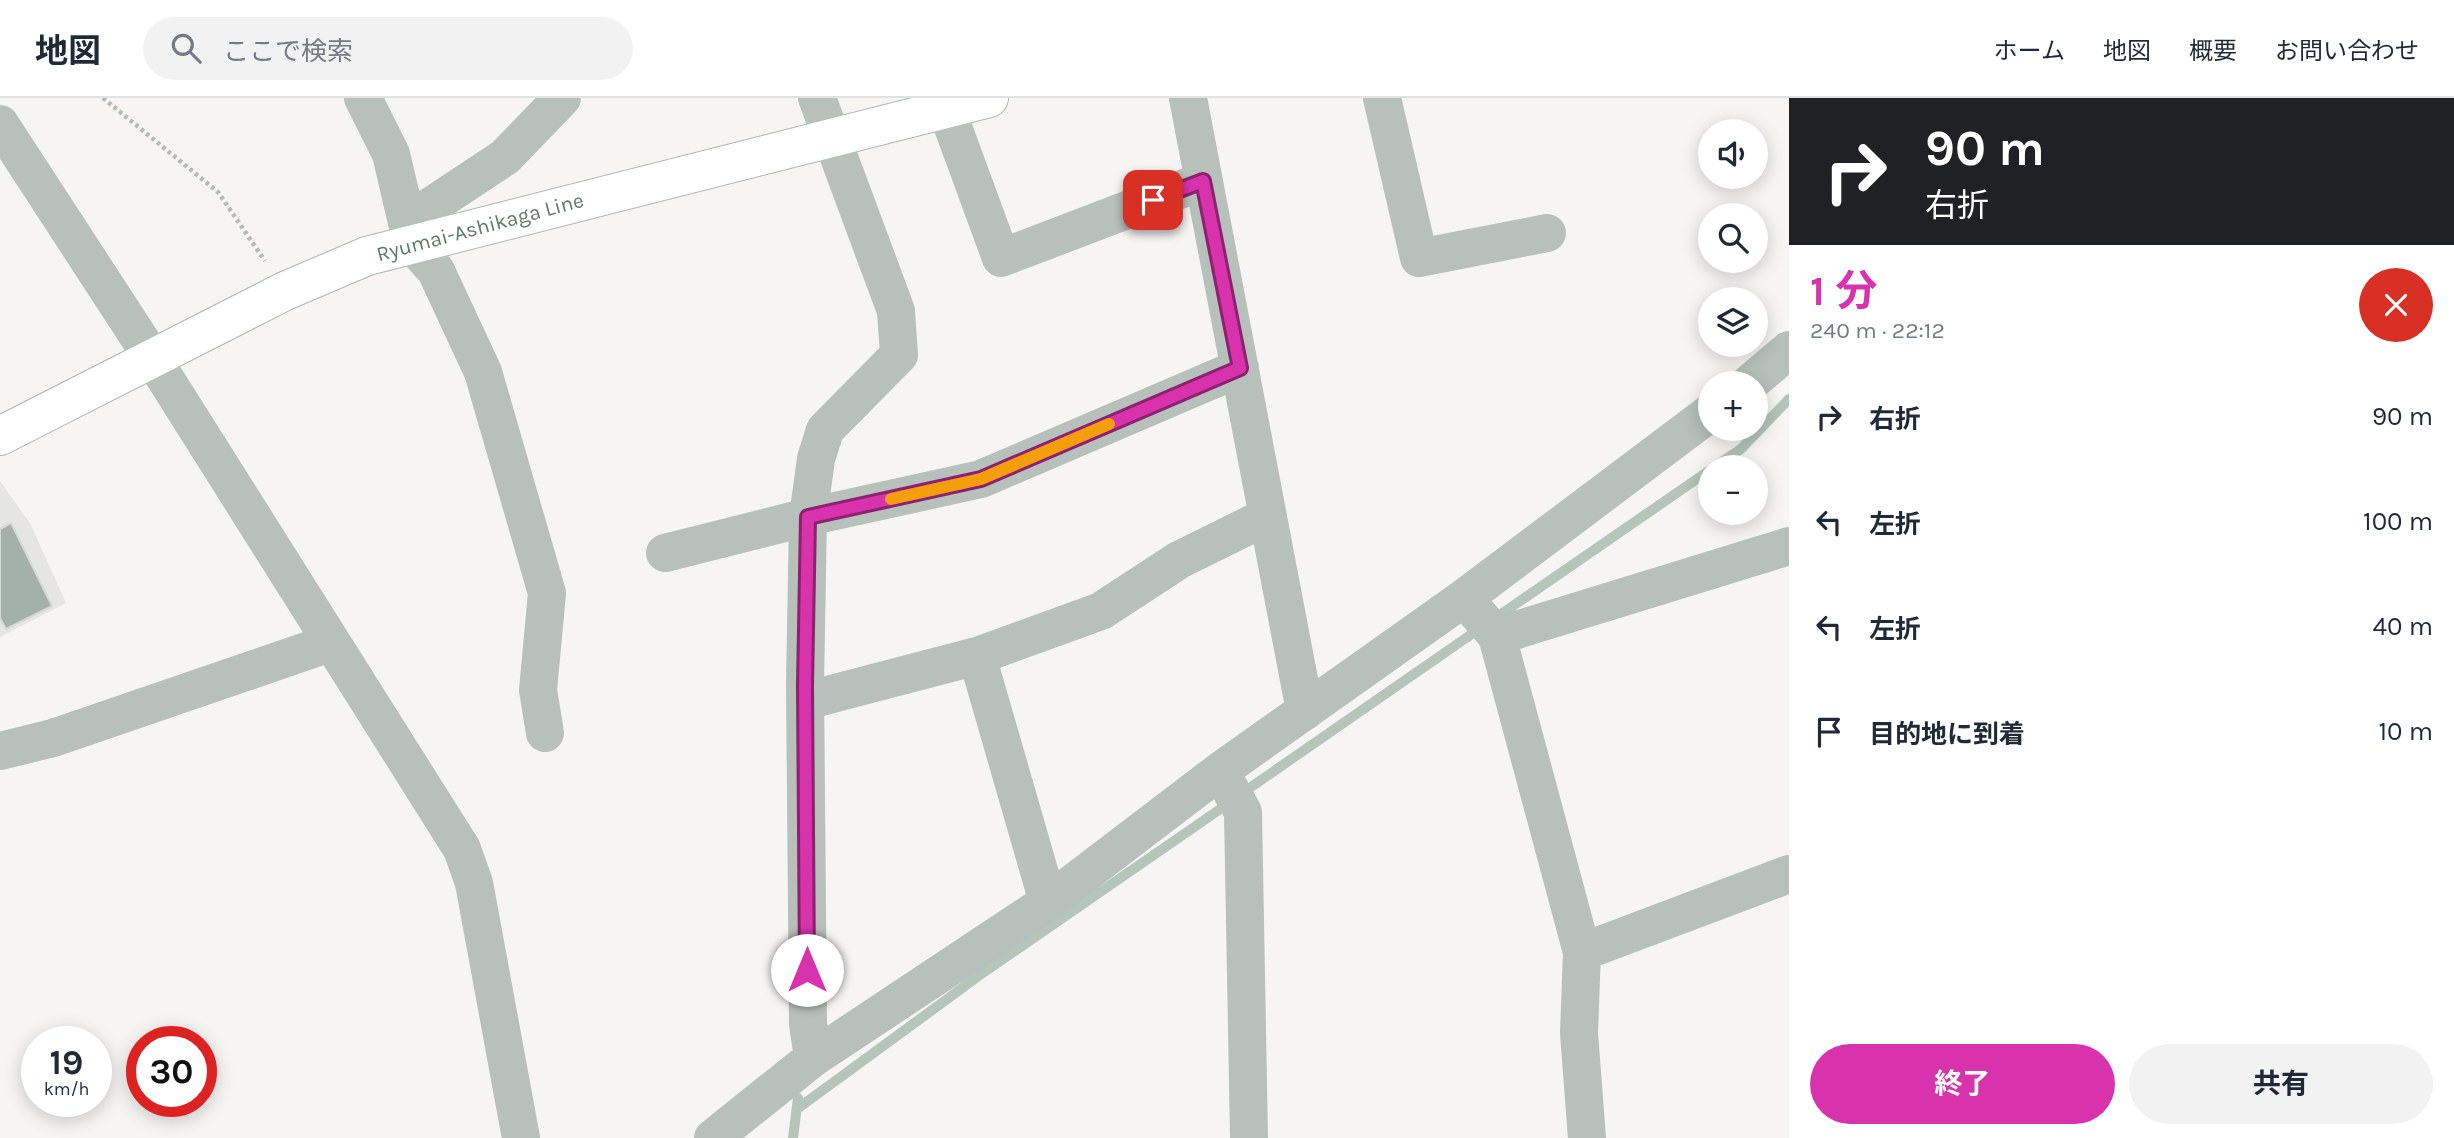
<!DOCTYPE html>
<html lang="ja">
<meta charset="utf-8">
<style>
:root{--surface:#fff;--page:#f2f2f3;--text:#1f2937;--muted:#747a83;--line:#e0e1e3;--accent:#d833ad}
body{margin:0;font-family:Karla,"Noto Sans JP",sans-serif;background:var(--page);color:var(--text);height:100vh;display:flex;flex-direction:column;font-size:26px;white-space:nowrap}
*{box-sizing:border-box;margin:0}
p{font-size:23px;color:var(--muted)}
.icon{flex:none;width:38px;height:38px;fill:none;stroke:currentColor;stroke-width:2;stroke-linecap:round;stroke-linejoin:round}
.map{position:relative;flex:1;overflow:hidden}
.sheet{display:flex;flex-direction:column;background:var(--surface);width:665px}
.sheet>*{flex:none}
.banner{background:#202124;color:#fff;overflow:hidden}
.fabs{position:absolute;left:1698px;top:21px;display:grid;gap:14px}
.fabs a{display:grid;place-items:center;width:70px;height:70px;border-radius:50%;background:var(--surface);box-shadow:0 4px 18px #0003;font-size:35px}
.speed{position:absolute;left:21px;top:928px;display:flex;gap:14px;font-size:35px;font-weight:700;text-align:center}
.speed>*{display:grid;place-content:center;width:91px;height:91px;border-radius:50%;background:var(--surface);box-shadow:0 4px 18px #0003;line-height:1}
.speed small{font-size:18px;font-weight:400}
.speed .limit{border:10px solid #d22;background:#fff;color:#111}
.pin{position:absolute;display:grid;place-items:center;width:60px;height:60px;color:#fff;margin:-30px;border-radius:14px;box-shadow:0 4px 10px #0006}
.me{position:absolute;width:77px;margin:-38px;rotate:0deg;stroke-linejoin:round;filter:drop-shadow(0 0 5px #0008)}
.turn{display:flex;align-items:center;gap:24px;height:147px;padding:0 21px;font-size:32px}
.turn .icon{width:91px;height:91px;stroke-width:2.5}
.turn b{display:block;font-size:49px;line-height:60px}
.round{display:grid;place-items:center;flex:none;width:74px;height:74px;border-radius:37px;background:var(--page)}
.overview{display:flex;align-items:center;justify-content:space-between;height:119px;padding:0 21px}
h1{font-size:42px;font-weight:700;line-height:52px;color:var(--accent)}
.cta{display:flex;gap:14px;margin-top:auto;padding:14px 21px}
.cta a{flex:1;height:80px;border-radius:42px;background:var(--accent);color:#fff;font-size:28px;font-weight:700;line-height:80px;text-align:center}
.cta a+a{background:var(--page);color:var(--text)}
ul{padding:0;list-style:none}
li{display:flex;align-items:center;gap:21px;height:105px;padding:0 21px}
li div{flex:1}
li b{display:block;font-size:26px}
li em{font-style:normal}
header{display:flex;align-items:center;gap:42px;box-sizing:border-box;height:98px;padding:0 35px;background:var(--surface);border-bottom:2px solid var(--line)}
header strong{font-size:33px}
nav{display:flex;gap:38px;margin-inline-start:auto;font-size:24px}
.search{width:490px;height:63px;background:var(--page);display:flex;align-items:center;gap:18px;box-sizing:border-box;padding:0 24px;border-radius:38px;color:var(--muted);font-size:26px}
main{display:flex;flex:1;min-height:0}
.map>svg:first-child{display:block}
.built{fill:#e5e5e3}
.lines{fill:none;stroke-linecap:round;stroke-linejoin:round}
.stream{stroke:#b5c5b9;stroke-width:10}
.building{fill:#a3b1a9;stroke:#d8d6d6;stroke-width:2}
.major-casing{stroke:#adb6b2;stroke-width:40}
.path{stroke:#b4bab7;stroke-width:4.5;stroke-dasharray:3.5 3.5;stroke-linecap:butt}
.minor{stroke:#b7c0bb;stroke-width:38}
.major{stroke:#fff;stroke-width:38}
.route-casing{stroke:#8c2170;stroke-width:18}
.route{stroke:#d833ad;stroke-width:12}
.slow{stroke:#f59e0b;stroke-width:12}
.labels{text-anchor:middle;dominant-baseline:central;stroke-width:7;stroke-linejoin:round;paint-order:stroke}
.street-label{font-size:21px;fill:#5f786b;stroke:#fff}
</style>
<header>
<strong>地図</strong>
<div class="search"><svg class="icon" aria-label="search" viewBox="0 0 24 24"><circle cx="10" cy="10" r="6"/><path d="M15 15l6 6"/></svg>ここで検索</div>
<nav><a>ホーム</a><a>地図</a><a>概要</a><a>お問い合わせ</a></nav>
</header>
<main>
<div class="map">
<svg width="1789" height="1040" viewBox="0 0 1789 1040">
<rect width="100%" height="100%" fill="#f7f4f4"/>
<path class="built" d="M0,383L30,425L66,505L0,539Z"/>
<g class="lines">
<path class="stream" d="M1714,369L1741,351L1789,301
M1494,521L1710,372
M1241,696L1479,531
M797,1011L980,877L1229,705
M793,1040L798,1000"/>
</g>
<path class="building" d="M11,425L52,508L6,531L0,520V431Z"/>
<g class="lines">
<g class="major-casing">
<path id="major" d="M0,338L285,193L367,158L989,0"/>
</g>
<path class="path" d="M103,0L218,94L265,163"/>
<path class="minor" d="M363,0L391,56L412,146L436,173L483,274L547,495L538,592L545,635
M1188,0L1305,613
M1382,0L1419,160L1547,135
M946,10L1001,160L1203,83
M0,26L153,261L462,751L474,785L521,1040
M412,146L425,112L505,59L562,0
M1750,285L1789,252
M665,455L808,419L981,381L1240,270
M1464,500L1497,538L1582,854L1579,935L1587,1040
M1497,538L1789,448
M977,558L1048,804
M805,603L977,558L1101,513L1179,462L1268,418
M0,653L53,640L330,545
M1220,673L1243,714L1249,1040
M1582,854L1789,776
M813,960L808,926L805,587L808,419L816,361L825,332L899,257L896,213L817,0
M713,1040L813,960L1048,804L1220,673L1464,500L1710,315"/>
<use href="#major" class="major"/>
</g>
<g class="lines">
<g class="route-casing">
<path id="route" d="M807,872L805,587L808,419L981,381L1240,270L1203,83L1153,102"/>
</g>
<use href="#route" class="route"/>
<path class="slow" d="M891,401L981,381L1109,326"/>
</g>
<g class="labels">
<g class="street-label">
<text transform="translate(480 129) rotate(-15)">Ryumai-Ashikaga Line</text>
</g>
</g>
</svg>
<div class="fabs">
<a><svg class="icon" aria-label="sound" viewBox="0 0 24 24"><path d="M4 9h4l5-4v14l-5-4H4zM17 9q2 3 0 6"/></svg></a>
<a><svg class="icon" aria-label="search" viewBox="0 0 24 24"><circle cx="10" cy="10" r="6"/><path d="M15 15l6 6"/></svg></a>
<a><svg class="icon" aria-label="layers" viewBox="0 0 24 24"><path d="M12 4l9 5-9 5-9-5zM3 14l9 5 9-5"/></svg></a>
<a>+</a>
<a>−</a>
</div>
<div class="speed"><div>19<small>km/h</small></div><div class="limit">30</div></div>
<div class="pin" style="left:1153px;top:102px;background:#d93025"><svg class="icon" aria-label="arrive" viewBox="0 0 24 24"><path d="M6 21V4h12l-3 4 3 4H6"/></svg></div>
<svg class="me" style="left:807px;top:872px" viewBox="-20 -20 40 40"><circle r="19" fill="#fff"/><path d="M0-13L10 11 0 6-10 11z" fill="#d833ad"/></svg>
</div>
<section class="sheet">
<div class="banner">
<div class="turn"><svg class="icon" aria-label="right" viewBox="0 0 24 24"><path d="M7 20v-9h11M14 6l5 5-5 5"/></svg><div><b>90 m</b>右折</div></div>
</div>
<div class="overview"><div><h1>1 分</h1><p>240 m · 22:12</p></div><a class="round" style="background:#d93025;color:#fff"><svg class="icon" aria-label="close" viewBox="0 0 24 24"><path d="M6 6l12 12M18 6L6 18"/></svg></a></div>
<ul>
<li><svg class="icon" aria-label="right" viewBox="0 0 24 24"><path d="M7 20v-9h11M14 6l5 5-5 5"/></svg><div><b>右折</b></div><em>90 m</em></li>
<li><svg class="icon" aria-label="left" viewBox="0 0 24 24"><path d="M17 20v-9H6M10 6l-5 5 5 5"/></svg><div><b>左折</b></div><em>100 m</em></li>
<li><svg class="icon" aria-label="left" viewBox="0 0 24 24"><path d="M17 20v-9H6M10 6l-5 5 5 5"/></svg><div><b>左折</b></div><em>40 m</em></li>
<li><svg class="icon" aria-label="arrive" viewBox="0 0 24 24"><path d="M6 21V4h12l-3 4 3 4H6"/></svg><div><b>目的地に到着</b></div><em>10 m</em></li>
</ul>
<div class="cta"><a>終了</a><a>共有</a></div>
</section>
</main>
